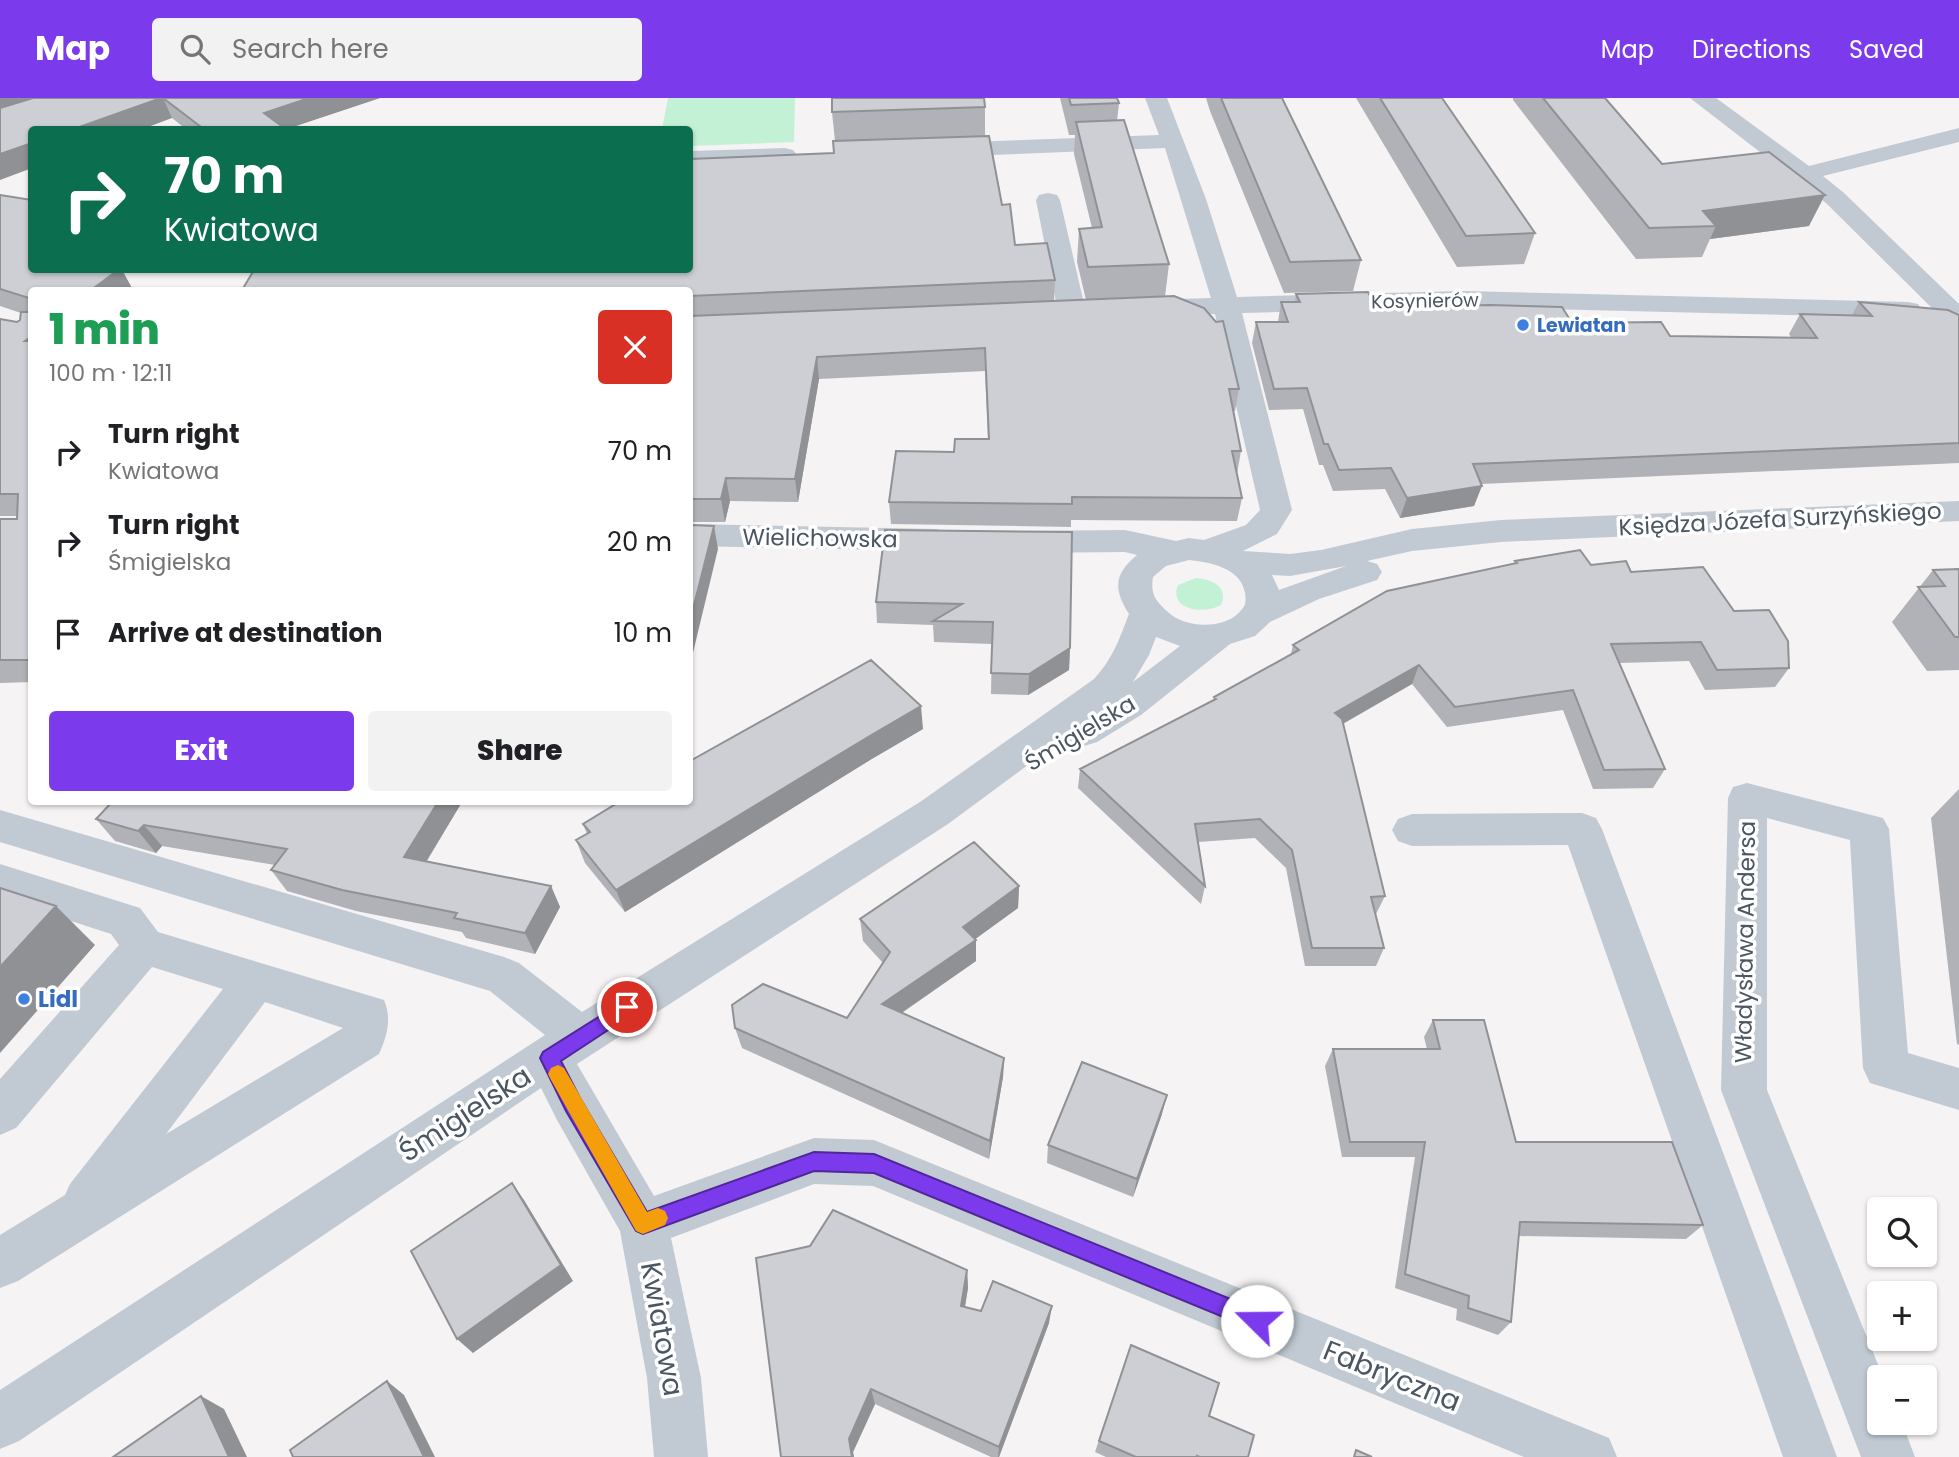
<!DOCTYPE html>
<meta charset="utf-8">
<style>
:root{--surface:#fff;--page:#f2f2f2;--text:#202124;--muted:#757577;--accent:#7c3aed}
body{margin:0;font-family:Poppins,sans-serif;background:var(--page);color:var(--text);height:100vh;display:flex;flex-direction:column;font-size:26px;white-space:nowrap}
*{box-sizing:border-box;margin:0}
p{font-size:23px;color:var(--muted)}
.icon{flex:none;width:38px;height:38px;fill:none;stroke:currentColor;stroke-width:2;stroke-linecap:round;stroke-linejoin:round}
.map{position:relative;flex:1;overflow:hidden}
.panel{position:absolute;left:28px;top:189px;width:665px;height:518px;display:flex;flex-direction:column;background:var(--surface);border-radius:7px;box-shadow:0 2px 5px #0004}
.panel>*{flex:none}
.guide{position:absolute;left:28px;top:28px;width:665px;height:147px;border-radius:7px;box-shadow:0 2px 5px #0004;background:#0b6e4f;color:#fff;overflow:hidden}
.fabs{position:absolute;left:1867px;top:1099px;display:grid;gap:14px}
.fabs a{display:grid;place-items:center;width:70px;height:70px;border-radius:7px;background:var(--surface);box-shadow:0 2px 5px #0004;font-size:35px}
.pin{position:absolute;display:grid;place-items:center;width:60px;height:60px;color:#fff;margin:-30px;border:4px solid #fff;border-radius:50%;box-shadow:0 2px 7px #0007}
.me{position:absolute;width:77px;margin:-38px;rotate:292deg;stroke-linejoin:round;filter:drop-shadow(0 0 5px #0008)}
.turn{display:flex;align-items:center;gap:24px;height:147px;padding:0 21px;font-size:32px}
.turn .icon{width:91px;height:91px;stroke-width:2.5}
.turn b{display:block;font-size:49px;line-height:60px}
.round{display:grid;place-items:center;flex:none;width:74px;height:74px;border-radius:7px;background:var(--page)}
.summary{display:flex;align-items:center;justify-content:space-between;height:119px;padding:0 21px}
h1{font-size:42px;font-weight:800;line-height:52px;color:#1e9e55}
.cta{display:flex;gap:14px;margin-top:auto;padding:14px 21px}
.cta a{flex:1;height:80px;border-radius:7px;background:var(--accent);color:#fff;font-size:28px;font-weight:800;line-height:80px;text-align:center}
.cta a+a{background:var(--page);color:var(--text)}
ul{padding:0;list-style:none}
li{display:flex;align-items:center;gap:21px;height:91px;padding:0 21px}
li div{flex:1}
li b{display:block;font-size:26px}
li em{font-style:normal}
header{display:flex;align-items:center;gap:42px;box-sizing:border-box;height:98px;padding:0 35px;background:var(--accent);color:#fff}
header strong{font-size:33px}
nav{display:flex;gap:38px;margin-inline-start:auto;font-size:24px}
.search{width:490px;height:63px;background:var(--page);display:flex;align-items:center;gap:18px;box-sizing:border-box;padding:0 24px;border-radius:7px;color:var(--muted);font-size:26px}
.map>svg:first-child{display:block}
.green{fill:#c3f1d5}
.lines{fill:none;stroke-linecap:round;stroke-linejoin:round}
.minor{fill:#c1cad2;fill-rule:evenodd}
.wall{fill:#b0b2b7}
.shaded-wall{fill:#909195}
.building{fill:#cdcfd5;stroke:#909195;stroke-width:2}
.route{fill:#7c3aed;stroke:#51269a;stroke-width:2}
.slow{fill:#f59e0b}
.shop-dot{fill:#3f7fe0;stroke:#fff;stroke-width:2.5}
.labels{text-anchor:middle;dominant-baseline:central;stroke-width:7;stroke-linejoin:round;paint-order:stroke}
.far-street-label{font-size:19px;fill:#4a5661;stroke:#fff}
.far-shop-label{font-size:19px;font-weight:bold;fill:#366cbe;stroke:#fff;text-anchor:start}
.street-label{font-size:23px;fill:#4a5661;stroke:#fff}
.shop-label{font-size:23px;font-weight:bold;fill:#366cbe;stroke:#fff;text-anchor:start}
.near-street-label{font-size:28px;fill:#4a5661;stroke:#fff}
</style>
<header>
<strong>Map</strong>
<div class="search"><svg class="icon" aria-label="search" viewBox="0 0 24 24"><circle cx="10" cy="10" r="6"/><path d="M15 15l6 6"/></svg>Search here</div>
<nav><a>Map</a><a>Directions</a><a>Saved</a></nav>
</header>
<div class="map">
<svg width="1959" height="1359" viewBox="0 0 1959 1359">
<rect width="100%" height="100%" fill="#f5f3f3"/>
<path class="green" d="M668,0H795L794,44L690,48V32L662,31Z
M1196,480C1212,481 1229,489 1221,507C1205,517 1168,512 1178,487Z"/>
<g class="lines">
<path class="minor" d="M1145,0H1167L1206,101L1237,199L1463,193L1908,204L1918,206L1922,212L1918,218L1908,220L1463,209L1242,215L1292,412L1277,436L1243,453L1290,456L1321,452L1412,431L1501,422L1959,403V423L1501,444L1412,453L1367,463L1377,466L1382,474L1377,482L1319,501L1270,524L1255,538L1230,546L1141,617L1097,644L1084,648L1071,644L1067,638L948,726L577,966L654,1098L814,1040L874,1042L1609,1340L1617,1359H1524L873,1088L814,1086L671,1140L701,1280L708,1359H654L647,1280L620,1133L557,1022L541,990L19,1343L0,1351V1292L545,937L490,893L0,744V712L504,859L519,865L582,914L920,704L1094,581C1113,560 1119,542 1129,516C1113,491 1114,476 1137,457L1125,454L1021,455L1009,452L1005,444L1009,436L1021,433L1125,432L1176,443L1189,440L1204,442L1246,427L1260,412L1215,216L1146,218L1136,216L1132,210L1136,204L1146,202L1211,200L1165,50L940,59L932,57L928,52L932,47L940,45L1159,37ZM1189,462C1210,464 1241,470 1245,495C1246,501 1246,506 1243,510C1228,532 1187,531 1169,515C1156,503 1150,497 1153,479L1166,468ZM1346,468L1279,492L1272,477L1290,478ZM1156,539L1180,548L1133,584L1149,557Z
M1690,0H1716L1809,68L1959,30V44L1823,78L1844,95L1959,206V229L1949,227L1826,105Z
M785,50L793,52L797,57L793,62L690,67V53Z
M1048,95L1057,97L1060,102L1086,214L1082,220L1072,222L1062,220L1058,214L1036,102L1039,97Z
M690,426L936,431L948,434L952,442L948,450L936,453L690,448Z
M1747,685L1883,720L1889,731L1908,955L1959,970V1012L1870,985L1863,970L1850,742L1767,720V992L1883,1279H1880V1325H1902L1915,1359H1861L1721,992L1728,700L1733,689Z
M1582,715L1596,720L1602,731L1837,1359H1783L1568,747L1412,748L1398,743L1392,732L1398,721L1412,716Z
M0,766L140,810L158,834L384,902C392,921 387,938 379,956L18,1183L0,1190V1137L65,1097L70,1086L223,891L152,869L16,1030L0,1037V981L119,847L111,836L0,800ZM265,904L343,930L166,1036Z"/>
</g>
<path class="wall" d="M0,0H380L286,31L287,32H187L172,20Z
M1060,0H1117L1119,5L1117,23L1169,166L1165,199L1239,291L1235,313H1233L1241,353L1237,376L1242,400L1237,423L1071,422V429L891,426L889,404L954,354L988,341L985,273L819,281L798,404L730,403L725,424H690V192L426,172L834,55L835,43L832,14L985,9V38L1002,107L1015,147L1055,182L1054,203L1086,202L1077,164L1079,131L1092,130L1074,56L1075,37H1069Z
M1206,0H1282L1361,162L1353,193L1284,195L1210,13Z
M1356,0H1442L1535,135L1524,166L1457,169Z
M1513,0H1605L1662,66L1809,128L1710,141L1702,159L1636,161L1513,2Z
M0,97L32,172H122L133,192H32V584L0,585V421H17V418H0V221L17,224L20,222L21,215L0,208Z
M1296,196L1373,204L1397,209L1572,225L1670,238L1791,239L1789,236L1800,216L1852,217L1859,204L1959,217V365L1481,386L1474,408L1400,420L1385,391L1333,393L1323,367H1319L1303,311L1269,312L1252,245L1256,224H1278L1281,204H1295Z
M1072,434L1070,550L1069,572L1028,597L991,596L992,546L934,544L933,527L877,525L876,504Z
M1515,463L1591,467L1631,474L1734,513L1789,570L1775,589L1705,592L1689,563L1619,565L1665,671L1653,690L1593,691L1563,612L1447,629L1412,586L1343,626L1385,798L1376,816L1384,850L1376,868H1305L1286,770L1255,740L1198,744L1205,788L1201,806L1078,690L1080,671L1213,602L1214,599L1291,556L1293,547L1514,466Z
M1959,471V572L1927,573L1892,524L1933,472Z
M923,631L870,662L625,814L585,765L576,742L587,736L583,726Z
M1959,691V947L1957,946L1931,720Z
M112,704H462L427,763L551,788L560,809L535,856L466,840L462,834L356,813L287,793L271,772L275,767L162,748L156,755L115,743L96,721Z
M1019,788L1018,810L975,841L976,863L902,915L1004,960L1003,979L989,1061L742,950L735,930L847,920L883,865L863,843L860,821Z
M1433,922L1516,1044L1703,1127L1686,1141L1519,1138L1511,1224L1498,1237L1456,1222L1457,1211L1395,1190L1415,1059H1342L1325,968L1333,951H1427L1424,939Z
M1162,1016L1133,1099L1047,1065L1048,1047Z
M967,1172L968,1190L965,1209L981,1213L1049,1225L999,1359H991L875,1306L853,1354L854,1359H781Z
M1131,1247L1248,1359H1106L1095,1354Z"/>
<path class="shaded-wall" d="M0,0H47L0,15Z
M161,0H163L172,20L140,32H71Z
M309,0H380L284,32L264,15Z
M32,45V70L0,82V56Z
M1825,97L1809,128L1710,141L1716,128L1703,113Z
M118,172H122L133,192H91Z
M817,259L819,281L798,404L795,381Z
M726,380L730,403L725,424L721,401Z
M1482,388L1474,408L1400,420L1407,400Z
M714,428L718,451L690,567V523Z
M1070,550L1069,572L1028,597L1029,576Z
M1419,567L1412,586L1328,634L1335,615Z
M921,608L923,631L870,662L625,814L616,792L868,639Z
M438,704H462L416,780L404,759Z
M144,727L162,748L156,755L138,733Z
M551,788L560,809L535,856L525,835Z
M1019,788L1018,810L963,850V829Z
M56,808L95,847L0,955V869Z
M976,842V863L885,926L882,906Z
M1004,960L1003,979L989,1061L990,1043Z
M1167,997L1162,1016L1133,1099L1137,1081Z
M512,1085L524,1102L573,1183L473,1255L457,1241Z
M967,1172L968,1190L962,1225L961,1208Z
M1052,1208L1049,1225L999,1359H998L999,1349Z
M387,1283L404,1297L435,1359H424Z
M871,1291L875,1306L853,1354L854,1359H852L849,1341Z
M201,1298L224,1311L247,1359H229Z"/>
<path class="building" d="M33,0H161L71,32H32V45L0,56V10Z
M163,0H309L264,15L287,32H205Z
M832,0H984L985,9L832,14Z
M1069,0H1117L1119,5L1071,7Z
M1221,0H1282L1361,162L1290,164Z
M1380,0H1442L1535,135L1466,138Z
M1543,0H1605L1662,66L1769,54L1825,97L1703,113L1716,128L1649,130Z
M1124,22L1169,166L1088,169L1079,131L1102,129L1076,24Z
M989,38L1002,107L1010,106L1015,147L1047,145L1055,182L690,198V192H242L254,172H690V61L834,55L833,43Z
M0,97L32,102V172H118L91,192H32V201L0,191Z
M1368,194L1373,204H1395L1397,209L1490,207L1562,209L1572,225L1661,224L1670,238L1817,240L1800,216L1872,218L1859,204L1948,212L1959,217V345L1473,366L1482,388L1407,400L1391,370L1339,372L1328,346H1324L1307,290L1274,291L1256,224H1288L1281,204H1300L1296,196Z
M1174,198L1204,210L1216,224L1223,223L1239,291H1229L1241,353H1232L1242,400L1072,399V406L889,404L896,353L954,354L955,341H989L985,250L817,259L795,381L726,380L721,401H690V218Z
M21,214H32V238L25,243H32V562H0V421H17L18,396H0V221L17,224L20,222Z
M690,427L714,428L690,523Z
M885,432L1072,434L1070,550L1029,576L991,575L993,524L933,523L962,506L876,504Z
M1580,452L1591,467L1626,463L1631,474L1703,469L1734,513L1769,512L1788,543L1789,570L1717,572L1701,544L1611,546L1665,671L1604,672L1573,592L1455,609L1419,567L1335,615L1342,621L1385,798L1371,799L1384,850H1312L1292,752L1260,721L1195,726L1205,788L1080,671L1216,601L1214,599L1299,552L1293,547L1387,493L1517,465L1515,463Z
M1959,471V539H1955L1918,489L1945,488L1933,472Z
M871,562L921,608L868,639L616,792L576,742L590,734L583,726L619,704H690V663Z
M112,704H438L404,759L551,788L525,835L454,820L457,815L342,792L271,772L287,751L144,727L138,733L96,721Z
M974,744L1019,788L963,829L976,842L882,906L1004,960L990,1043L735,930L732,907L763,886L847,920L890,854L860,821Z
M0,790L56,808L0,869Z
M1433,922H1484L1516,1044H1672L1703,1127L1520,1124L1511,1224L1468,1210L1469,1198L1405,1176L1425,1044H1350L1333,951H1440Z
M1082,964L1167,997L1137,1081L1048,1047Z
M512,1085L561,1167L457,1241L411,1153Z
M833,1112L967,1172L961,1208L981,1213L993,1183L1052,1208L999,1349L871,1291L849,1341L852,1359H781L756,1160L810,1148Z
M1131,1247L1219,1285L1209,1318L1254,1337L1248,1359H1200L1197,1358V1359H1136L1099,1343Z
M387,1283L424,1359H293L290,1352Z
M201,1298L229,1359H113Z
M1356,1352L1372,1359H1354Z"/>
<path class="route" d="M627,901L634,903L636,909L634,915L561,963L580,1000L647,1114L814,1054L874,1056L1265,1215L1268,1223L1265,1230L1257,1233L874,1075L814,1073L643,1136L636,1133L566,1013L540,960L543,954Z"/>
<path class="slow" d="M558,967L564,970L647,1114L658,1110L665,1113L668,1120L665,1127L643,1136L636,1133L551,982L548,976L551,970Z"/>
<g class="shop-dot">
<circle cx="1523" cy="227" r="7"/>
<circle cx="24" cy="901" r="7"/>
</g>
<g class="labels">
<g class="far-street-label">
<text transform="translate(1425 203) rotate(-1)">Kosynierów</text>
</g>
<g class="far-shop-label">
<text x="1537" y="227">Lewiatan</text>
</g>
<g class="street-label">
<text transform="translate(1780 421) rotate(-3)">Księdza Józefa Surzyńskiego</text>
<text transform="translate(820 440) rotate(1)">Wielichowska</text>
<text transform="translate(1080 635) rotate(-31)">Śmigielska</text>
<text transform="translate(1745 844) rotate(-89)">Władysława Andersa</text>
</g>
<g class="shop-label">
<text x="38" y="901">Lidl</text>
</g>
<g class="near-street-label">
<text transform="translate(465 1016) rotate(-33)">Śmigielska</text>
<text transform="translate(662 1231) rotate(80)">Kwiatowa</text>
<text transform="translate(1392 1278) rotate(22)">Fabryczna</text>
</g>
</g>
</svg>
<div class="fabs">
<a><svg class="icon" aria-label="search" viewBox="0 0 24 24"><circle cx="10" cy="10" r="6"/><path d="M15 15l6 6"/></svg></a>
<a>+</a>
<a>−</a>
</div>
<div class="pin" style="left:627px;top:909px;background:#d93025"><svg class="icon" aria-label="arrive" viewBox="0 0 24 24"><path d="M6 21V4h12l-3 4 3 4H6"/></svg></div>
<svg class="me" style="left:1257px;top:1223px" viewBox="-20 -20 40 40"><circle r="19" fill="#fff"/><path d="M0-13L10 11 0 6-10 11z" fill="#7c3aed"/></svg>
<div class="guide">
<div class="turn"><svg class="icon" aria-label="right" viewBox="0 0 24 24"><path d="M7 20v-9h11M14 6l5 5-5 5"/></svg><div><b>70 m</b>Kwiatowa</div></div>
</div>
<section class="panel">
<div class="summary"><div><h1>1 min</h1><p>100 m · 12:11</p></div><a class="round" style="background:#d93025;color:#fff"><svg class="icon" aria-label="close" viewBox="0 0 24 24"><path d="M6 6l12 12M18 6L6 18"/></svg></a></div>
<ul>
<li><svg class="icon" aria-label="right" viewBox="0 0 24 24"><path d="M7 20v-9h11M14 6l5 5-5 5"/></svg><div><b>Turn right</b><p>Kwiatowa</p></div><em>70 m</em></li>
<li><svg class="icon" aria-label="right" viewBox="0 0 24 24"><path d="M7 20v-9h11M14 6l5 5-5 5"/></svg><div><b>Turn right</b><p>Śmigielska</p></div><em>20 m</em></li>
<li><svg class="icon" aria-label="arrive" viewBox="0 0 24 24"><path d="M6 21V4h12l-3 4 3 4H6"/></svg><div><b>Arrive at destination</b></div><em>10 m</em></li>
</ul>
<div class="cta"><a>Exit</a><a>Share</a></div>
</section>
</div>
